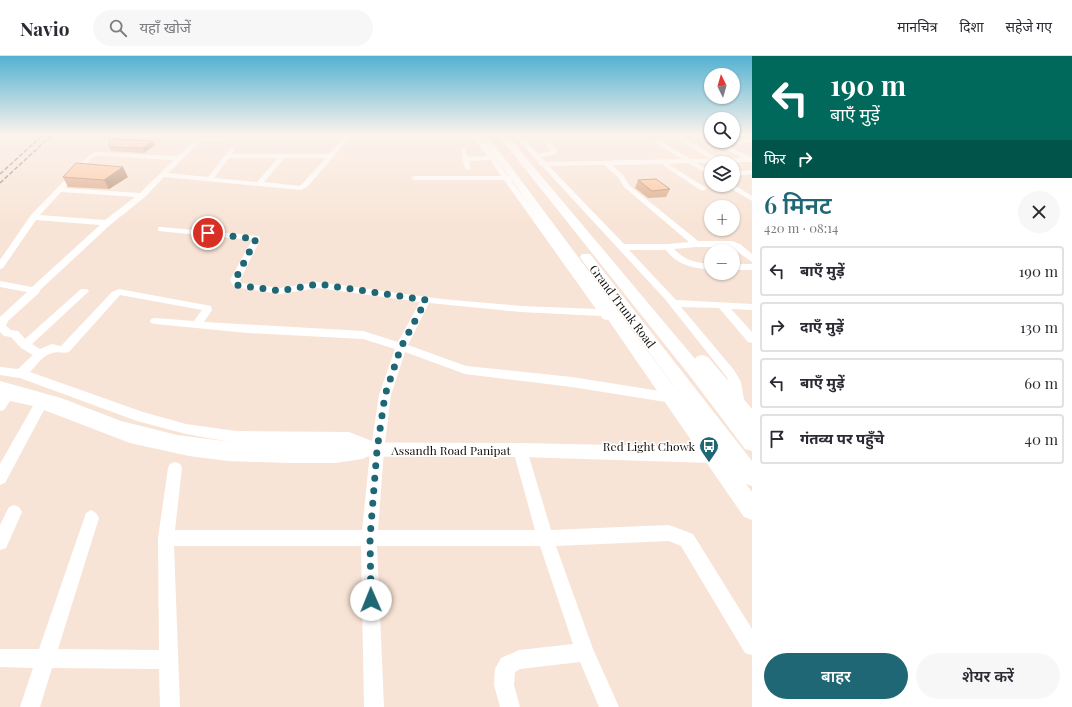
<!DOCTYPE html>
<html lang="hi">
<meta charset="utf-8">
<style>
:root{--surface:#fff;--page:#f7f7f7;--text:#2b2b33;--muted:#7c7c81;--line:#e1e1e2;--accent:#1f6774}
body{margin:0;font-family:"Playfair Display","Noto Sans Devanagari",serif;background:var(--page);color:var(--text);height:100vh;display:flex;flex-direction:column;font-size:15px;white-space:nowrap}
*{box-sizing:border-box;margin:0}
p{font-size:13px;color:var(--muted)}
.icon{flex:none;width:22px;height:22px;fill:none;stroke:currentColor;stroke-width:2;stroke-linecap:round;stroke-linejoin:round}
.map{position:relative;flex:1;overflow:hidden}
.sheet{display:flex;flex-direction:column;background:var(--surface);width:320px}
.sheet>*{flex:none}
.top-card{background:#00695c;color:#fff;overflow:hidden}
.needle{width:26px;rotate:355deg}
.tools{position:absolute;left:704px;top:12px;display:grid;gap:8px}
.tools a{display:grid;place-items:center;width:36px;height:36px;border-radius:50%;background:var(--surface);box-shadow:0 1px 3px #0004;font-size:20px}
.pin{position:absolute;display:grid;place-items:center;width:34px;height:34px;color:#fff;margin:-17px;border:2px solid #fff;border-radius:50%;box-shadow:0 1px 4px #0007}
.me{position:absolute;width:44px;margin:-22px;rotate:359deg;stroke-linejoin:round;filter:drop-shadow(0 0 3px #0008)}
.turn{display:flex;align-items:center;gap:14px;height:84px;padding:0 12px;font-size:18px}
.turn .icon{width:52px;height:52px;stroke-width:2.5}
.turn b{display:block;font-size:28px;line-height:34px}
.then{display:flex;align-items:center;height:38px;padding:0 12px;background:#0003;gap:8px;font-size:15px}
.round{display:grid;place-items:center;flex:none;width:42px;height:42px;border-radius:21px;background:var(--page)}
.summary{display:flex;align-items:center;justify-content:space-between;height:68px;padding:0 12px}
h1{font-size:24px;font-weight:600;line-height:30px;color:var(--accent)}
.action{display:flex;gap:8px;margin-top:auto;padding:8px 12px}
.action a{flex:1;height:46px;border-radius:24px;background:var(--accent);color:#fff;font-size:16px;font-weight:600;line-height:46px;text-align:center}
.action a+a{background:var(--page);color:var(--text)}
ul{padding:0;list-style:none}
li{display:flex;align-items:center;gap:12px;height:50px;margin:0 8px 6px;padding:0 4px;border:2px solid var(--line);border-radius:4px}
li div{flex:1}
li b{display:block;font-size:15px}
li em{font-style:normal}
header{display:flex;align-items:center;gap:24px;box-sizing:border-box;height:56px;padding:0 20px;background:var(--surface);border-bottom:1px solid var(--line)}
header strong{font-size:19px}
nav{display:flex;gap:22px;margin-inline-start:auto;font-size:14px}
.search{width:280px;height:36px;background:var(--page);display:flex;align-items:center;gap:10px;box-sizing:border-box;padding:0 14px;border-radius:22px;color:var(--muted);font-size:15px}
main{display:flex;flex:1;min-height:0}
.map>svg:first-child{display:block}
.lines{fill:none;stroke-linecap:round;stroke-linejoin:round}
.minor{fill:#fff;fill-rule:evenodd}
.major{fill:#fff;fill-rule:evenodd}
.highway{fill:#fff;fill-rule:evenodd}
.rail{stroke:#84776d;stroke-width:1.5;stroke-dasharray:4.5 2;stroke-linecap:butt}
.wall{fill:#dba682}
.shaded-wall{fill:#b2876a}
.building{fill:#ffc197;stroke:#b2876a}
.route{stroke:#1f6774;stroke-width:7;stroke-dasharray:0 12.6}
.labels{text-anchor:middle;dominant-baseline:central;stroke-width:3;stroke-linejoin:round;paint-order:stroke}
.street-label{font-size:12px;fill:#140e09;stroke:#fff}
.poi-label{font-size:12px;fill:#140e09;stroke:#fff;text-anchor:end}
</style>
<header>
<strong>Navio</strong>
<div class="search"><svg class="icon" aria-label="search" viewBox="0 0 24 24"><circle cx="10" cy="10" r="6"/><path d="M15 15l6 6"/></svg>यहाँ खोजें</div>
<nav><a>मानचित्र</a><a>दिशा</a><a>सहेजे गए</a></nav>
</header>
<main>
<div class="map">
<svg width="752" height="651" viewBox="0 0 752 651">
<rect width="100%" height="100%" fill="#f8e4d6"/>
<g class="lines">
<path class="minor" d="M107,79L204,81L292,79L485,80V82L481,83L508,120L514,121V123L511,124L612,261L607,264L603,263L601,260L521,256L429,247L408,289L466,310L572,321L672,337L676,339L678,342L676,345L672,347L572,331L465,318L405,296L391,339L384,394L378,474H535L513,394L515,390L520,388L525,390L527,394L551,474L669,469L693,478L752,573V599L745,597L681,490L669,485L556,490L593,593L619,651H599L580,606L520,613L515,616L514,629L520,651H500L494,629L495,613L501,602L519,594L573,588L540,490H377L384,651H364L361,490H174L180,651H160L159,613L52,612L40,651H20L33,612L0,611V593H39L86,457L91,454L96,457L99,462L58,593L159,594L158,482L168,412L170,408L175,406L180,408L182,412L175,474H362L370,397H369L367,401L362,403L335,407H289L228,405L189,400L130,387L44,354L5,427L0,429V408L33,350L10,345L4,354L0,355V333C45,341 86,362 129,375C180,391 233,394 285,395C309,395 334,397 358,392L348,388L236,387L186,378L137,365L20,322L0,319V311L18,313L33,299L21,292L11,281L4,280L0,276V261L27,236L0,231V225L32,231L100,169L36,164L3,212L0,213V204L31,159L89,99L96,96L178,100L194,84ZM343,82L329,98H232L235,94L232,92L230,93L208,121L168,117L201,85ZM350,82L475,83L487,100L468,101L465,92H461L462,103L466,114L471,113L469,105L490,104L501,120H414L411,122L414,124H504L596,253L521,250L442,243L318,226L280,232L241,227L240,224L260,184L259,180L161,171H158V175L252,184L230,224L234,231L280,238L318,232L420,246L398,286L363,275L204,266L212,254L211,250L119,233L112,236L61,290L52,288L40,293L32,288L87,237L89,235L87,233H81L25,283L18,275L11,274L6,270L8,265L39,237L40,234L110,169L145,141L164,121L301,134L307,131ZM97,100L174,104L140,137L65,132L93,101ZM229,102H278L257,126L214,122ZM285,102H326L300,130L264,126ZM61,136L135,141L105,164L40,159ZM120,239L202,254L194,265L155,262L151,263L150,265L151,267L155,268L248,277L363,283L395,293L379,339L372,385L349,376L236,375L186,368L143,356L30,316C36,310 43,299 52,297C58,295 62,298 69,296Z
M514,79H521L538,98L552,95L538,79H545L558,95L554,99L541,101L546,106L682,103L654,86L653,85L656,83L691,103H710L671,79H679L719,103L742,102L711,85L752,83V87L725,88L752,102V106L697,107L711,115V120L688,107L668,108L705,131L706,133L702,135L664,110V108L612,109L624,120L629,129L698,185H732L740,188L752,198V206L731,191H696L674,193C684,204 696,207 711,208V214C693,212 677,209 666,194H629L676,244L752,248V254L731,253L752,276V287L748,286L719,252L681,251L734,314L741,326L745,350L743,354L739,355L735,354L729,326L726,320L664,242L542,110L539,109V107ZM604,109L619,122L624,131L689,186L668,188H624L549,110Z
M752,114V118L733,120V116Z
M733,128L752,140V145L725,129Z
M733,208H752V214H733Z
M14,449L19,451L22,456L6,492L0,494V469L9,451Z"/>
<path class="major" d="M0,325L61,342L121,365L177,379L232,386L520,387L713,391L719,394L722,399L719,404L713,407L520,401L232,400L177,393L119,378L57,353L0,337Z"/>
<path class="highway" d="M478,79H487L518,120L687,348L582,204L580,201L582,198H590L752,405V430L746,428L752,436V464L744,461L512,124Z
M498,79H507L695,303L696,301L702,299L708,301L752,353V395L745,393L690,320Z"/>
<path class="rail" d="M0,118L43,79
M0,127L52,79"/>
</g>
<path class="wall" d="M155,89L144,97L111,95L109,91Z
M63,121H128L109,133L68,131Z
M638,124L670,133L666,141L648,142L635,132Z"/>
<path class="shaded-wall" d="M153,85L155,89L144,97L143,92Z
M123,111L128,121L109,133L104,124Z"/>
<path class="building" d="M110,83L153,85L143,92L109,91Z
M76,107L123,111L104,124L63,121Z
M656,123L670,133L652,135L638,124Z"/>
<linearGradient id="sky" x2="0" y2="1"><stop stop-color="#53b2d1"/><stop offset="0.46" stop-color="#fcf3ed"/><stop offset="1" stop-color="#fcf3ed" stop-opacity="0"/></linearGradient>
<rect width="752" height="171" fill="url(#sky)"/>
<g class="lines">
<path class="route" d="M208,177L256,183L235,224L237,229L280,235L318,228L426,244L401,291L385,339L377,394L370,482L371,544"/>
</g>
<defs>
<g id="bus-pin" transform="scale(1)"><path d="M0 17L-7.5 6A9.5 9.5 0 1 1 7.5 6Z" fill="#1f6774" stroke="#fff"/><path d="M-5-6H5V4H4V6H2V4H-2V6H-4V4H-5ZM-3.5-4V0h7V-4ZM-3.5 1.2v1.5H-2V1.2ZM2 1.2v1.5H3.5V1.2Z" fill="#fff"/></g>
</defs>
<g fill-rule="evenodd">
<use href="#bus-pin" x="709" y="390"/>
</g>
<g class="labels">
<g class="street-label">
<text transform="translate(623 250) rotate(53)">Grand Trunk Road</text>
<text x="451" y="394">Assandh Road Panipat</text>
</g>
<g class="poi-label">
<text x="695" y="390">Red Light Chowk</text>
</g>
</g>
</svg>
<div class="tools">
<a><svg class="needle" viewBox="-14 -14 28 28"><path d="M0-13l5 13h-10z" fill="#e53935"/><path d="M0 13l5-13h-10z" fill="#7c7c81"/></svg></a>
<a><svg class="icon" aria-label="search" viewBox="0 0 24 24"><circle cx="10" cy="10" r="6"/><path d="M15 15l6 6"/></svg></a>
<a><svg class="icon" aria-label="layers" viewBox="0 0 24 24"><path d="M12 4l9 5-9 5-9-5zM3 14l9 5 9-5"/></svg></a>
<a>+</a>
<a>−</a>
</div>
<div class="pin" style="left:208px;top:177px;background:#d93025"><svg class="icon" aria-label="arrive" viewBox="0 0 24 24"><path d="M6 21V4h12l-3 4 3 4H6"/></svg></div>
<svg class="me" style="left:371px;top:544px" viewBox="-20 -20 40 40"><circle r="19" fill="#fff"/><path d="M0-13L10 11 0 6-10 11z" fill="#1f6774"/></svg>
</div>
<section class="sheet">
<div class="top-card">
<div class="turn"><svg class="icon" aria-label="left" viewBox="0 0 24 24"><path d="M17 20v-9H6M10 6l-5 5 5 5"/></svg><div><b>190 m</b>बाएँ मुड़ें</div></div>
<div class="then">फिर<svg class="icon" aria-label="right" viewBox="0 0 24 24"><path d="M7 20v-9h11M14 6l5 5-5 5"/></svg></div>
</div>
<div class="summary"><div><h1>6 मिनट</h1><p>420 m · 08:14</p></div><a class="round"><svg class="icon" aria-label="close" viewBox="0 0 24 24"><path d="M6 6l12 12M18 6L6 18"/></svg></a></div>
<ul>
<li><svg class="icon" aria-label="left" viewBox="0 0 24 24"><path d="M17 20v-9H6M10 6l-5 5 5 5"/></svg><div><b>बाएँ मुड़ें</b></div><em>190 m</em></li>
<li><svg class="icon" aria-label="right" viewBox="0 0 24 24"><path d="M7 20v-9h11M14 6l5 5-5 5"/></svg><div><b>दाएँ मुड़ें</b></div><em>130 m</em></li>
<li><svg class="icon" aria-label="left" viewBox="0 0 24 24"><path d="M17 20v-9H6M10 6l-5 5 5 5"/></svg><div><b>बाएँ मुड़ें</b></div><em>60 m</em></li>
<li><svg class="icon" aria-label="arrive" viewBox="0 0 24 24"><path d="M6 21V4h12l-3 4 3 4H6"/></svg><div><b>गंतव्य पर पहुँचे</b></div><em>40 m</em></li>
</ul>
<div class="action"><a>बाहर</a><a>शेयर करें</a></div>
</section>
</main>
